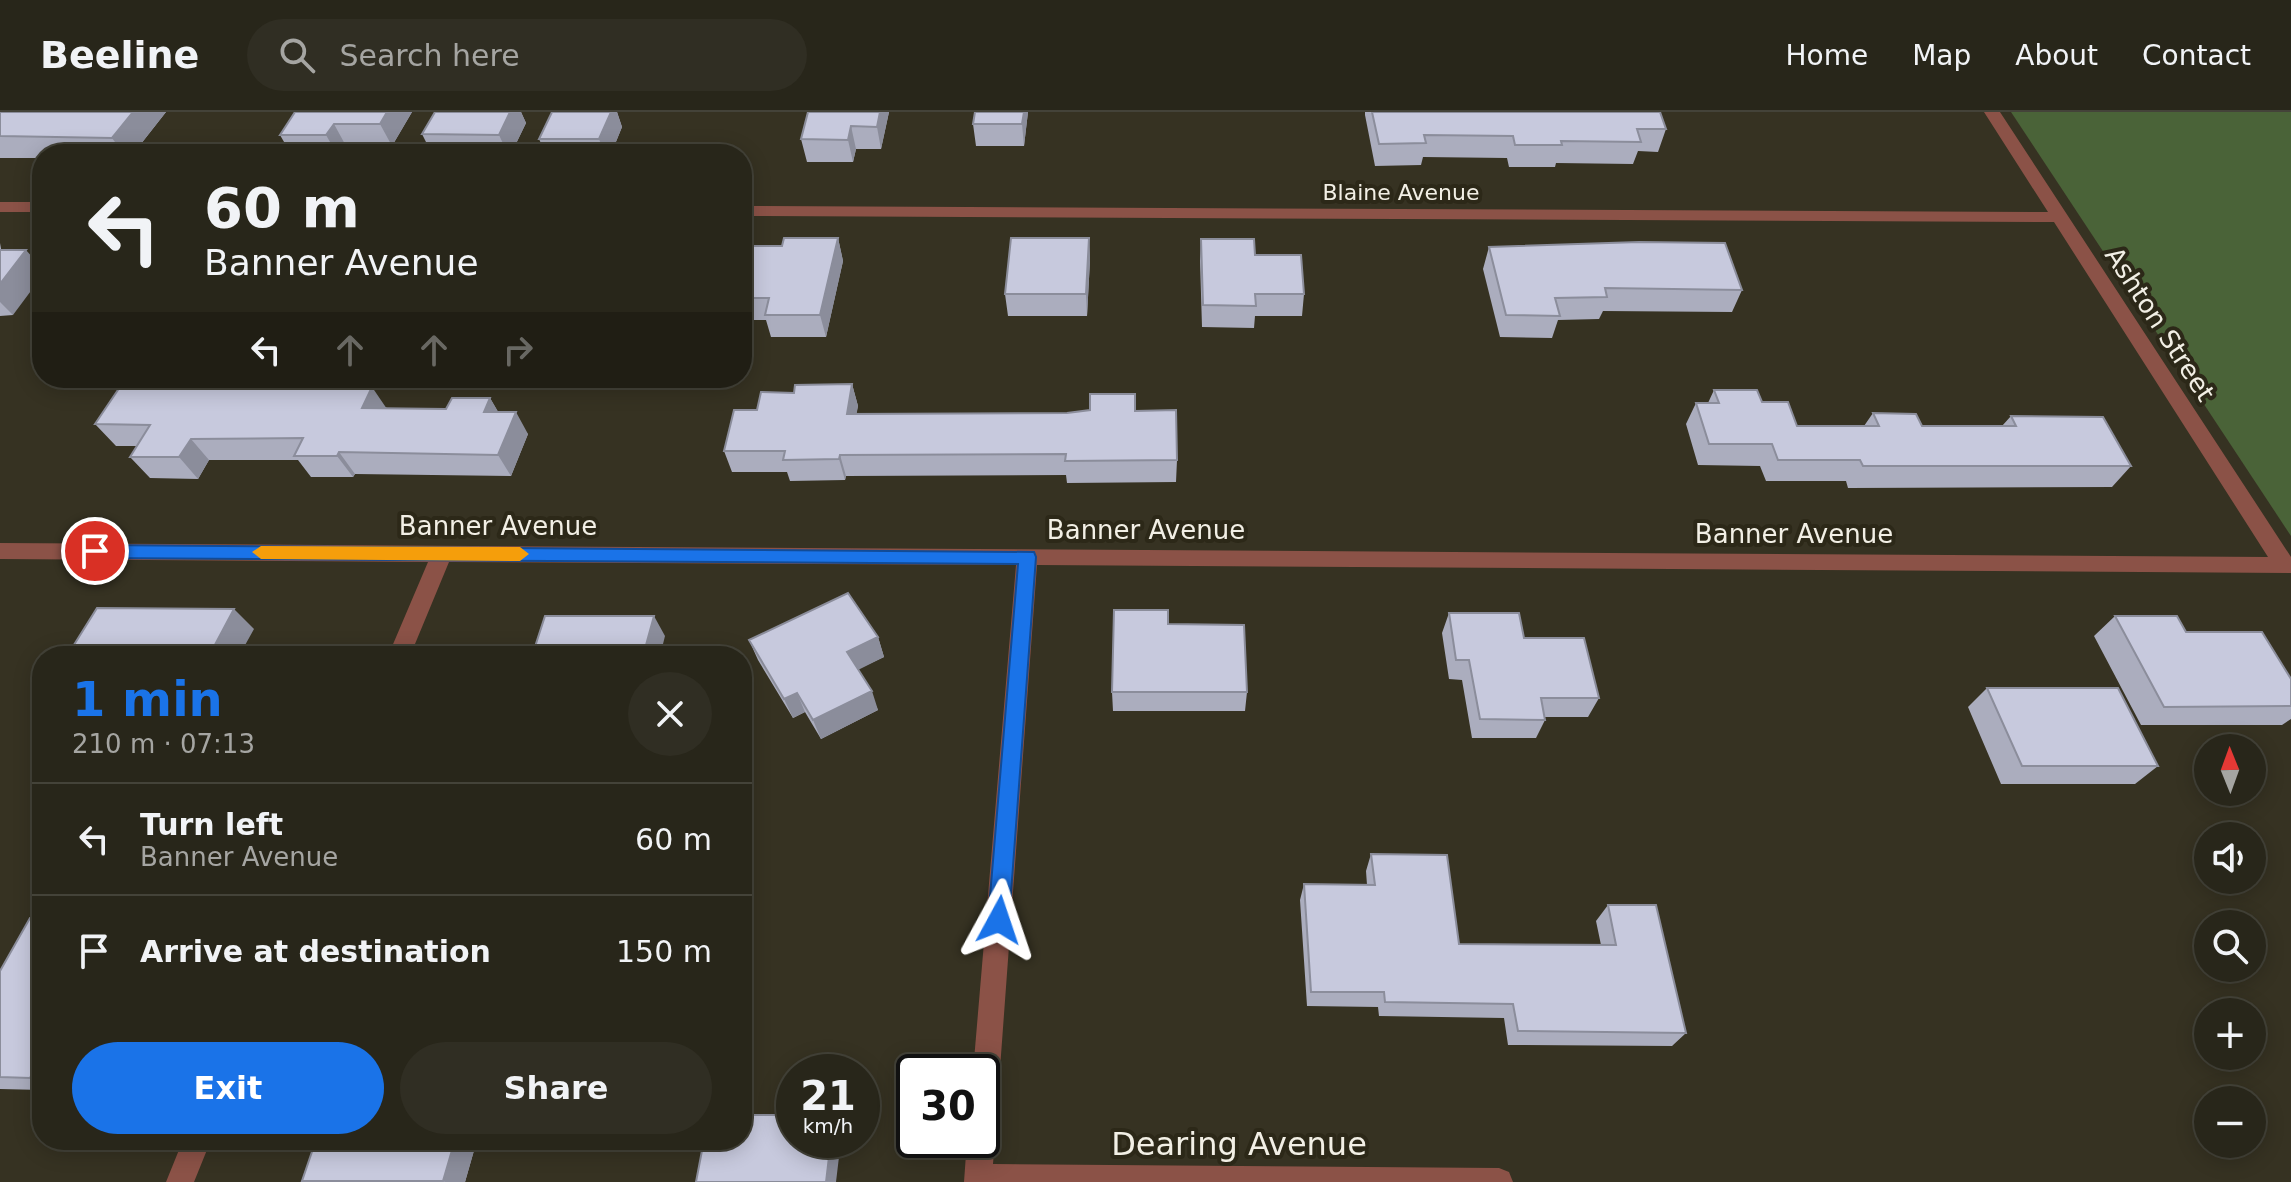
<!DOCTYPE html>
<meta charset="utf-8">
<style>
:root{--surface:#28261a;--page:#302e23;--text:#f1f3f6;--muted:#a5a5a2;--line:#444339;--accent:#1a73e8}
body{margin:0;font-family:"DejaVu Sans",sans-serif;background:var(--page);color:var(--text);height:100vh;display:flex;flex-direction:column;font-size:30px;white-space:nowrap}
*{box-sizing:border-box;margin:0}
p{font-size:26px;color:var(--muted)}
.icon{flex:none;width:44px;height:44px;fill:none;stroke:currentColor;stroke-width:2;stroke-linecap:round;stroke-linejoin:round}
.map{position:relative;flex:1;overflow:hidden}
.drawer{position:absolute;left:32px;top:534px;width:720px;height:504px;display:flex;flex-direction:column;background:var(--surface);border-radius:32px;box-shadow:0 4px 20px #0003,0 0 0 2px var(--line)}
.drawer>*{flex:none}
.hud{position:absolute;left:32px;top:32px;width:720px;height:244px;border-radius:32px;box-shadow:0 4px 20px #0003,0 0 0 2px var(--line);background:#28261a;color:var(--text);overflow:hidden}
.needle{width:52px;rotate:359deg}
.fabs{position:absolute;left:2194px;top:622px;display:grid;gap:16px}
.fabs a{display:grid;place-items:center;width:72px;height:72px;border-radius:50%;background:var(--surface);box-shadow:0 4px 20px #0003,0 0 0 2px var(--line);font-size:40px}
.speed{position:absolute;left:776px;top:942px;display:flex;gap:16px;font-size:40px;font-weight:700;text-align:center}
.speed>*{display:grid;place-content:center;width:104px;height:104px;border-radius:50%;background:var(--surface);box-shadow:0 4px 20px #0003,0 0 0 2px var(--line);line-height:1}
.speed small{font-size:20px;font-weight:400}
.speed .limit{border:4px solid #111;border-radius:12px;background:#fff;color:#111}
.pin{position:absolute;display:grid;place-items:center;width:68px;height:68px;color:#fff;margin:-34px;border:4px solid #fff;border-radius:50%;box-shadow:0 2px 8px #0007}
.me{position:absolute;width:88px;margin:-44px;rotate:5deg;stroke-linejoin:round;filter:drop-shadow(0 0 6px #0008)}
.turn{display:flex;align-items:center;gap:28px;height:168px;padding:0 40px;font-size:36px}
.turn .icon{width:104px;height:104px;stroke-width:2.5}
.turn b{display:block;font-size:56px;line-height:68px}
.lanes{display:flex;align-items:center;height:76px;padding:0 40px;background:#0003;justify-content:center;gap:40px;direction:ltr}
.lanes .off{opacity:.35}
.round{display:grid;place-items:center;flex:none;width:84px;height:84px;border-radius:42px;background:var(--page)}
.summary{display:flex;align-items:center;justify-content:space-between;height:136px;padding:0 40px}
h1{font-size:48px;font-weight:800;line-height:60px;color:var(--accent)}
.button{display:flex;gap:16px;margin-top:auto;padding:16px 40px}
.button a{flex:1;height:92px;border-radius:48px;background:var(--accent);color:#fff;font-size:32px;font-weight:800;line-height:92px;text-align:center}
.button a+a{background:var(--page);color:var(--text)}
ul{padding:0;list-style:none}
li{display:flex;align-items:center;gap:24px;height:112px;padding:0 40px;border-top:2px solid var(--line)}
li div{flex:1}
li b{display:block;font-size:30px}
li em{font-style:normal}
header{display:flex;align-items:center;gap:48px;box-sizing:border-box;height:112px;padding:0 40px;background:var(--surface);border-bottom:2px solid var(--line)}
header strong{font-size:38px}
nav{display:flex;gap:44px;margin-inline-start:auto;font-size:28px}
.search{width:560px;height:72px;background:var(--page);display:flex;align-items:center;gap:20px;box-sizing:border-box;padding:0 28px;border-radius:44px;color:var(--muted);font-size:30px}
.map>svg:first-child{display:block}
.green{fill:#4a6338}
.lines{fill:none;stroke-linecap:round;stroke-linejoin:round}
.minor{fill:#8b5247;fill-rule:evenodd}
.wall{fill:#abadbe}
.shaded-wall{fill:#8b8d9b}
.building{fill:#c7c9dd;stroke:#8b8d9b;stroke-width:2}
.route{fill:#1a73e8;stroke:#114b97;stroke-width:2}
.slow{fill:#f59e0b}
.labels{text-anchor:middle;dominant-baseline:central;stroke-width:8;stroke-linejoin:round;paint-order:stroke}
.far-street-label{font-size:22px;fill:#f2efe5;stroke:#2c2818}
.street-label{font-size:26px;fill:#f2efe5;stroke:#2c2818}
.near-street-label{font-size:32px;fill:#f2efe5;stroke:#2c2818}
</style>
<header>
<strong>Beeline</strong>
<div class="search"><svg class="icon" aria-label="search" viewBox="0 0 24 24"><circle cx="10" cy="10" r="6"/><path d="M15 15l6 6"/></svg>Search here</div>
<nav><a>Home</a><a>Map</a><a>About</a><a>Contact</a></nav>
</header>
<div class="map">
<svg width="2291" height="1070" viewBox="0 0 2291 1070">
<rect width="100%" height="100%" fill="#363222"/>
<path class="green" d="M2011,0H2291V424Z"/>
<g class="lines">
<path class="minor" d="M1984,0H2000L2291,445V461L1037,453L993,1052L1499,1056L1509,1060L1513,1070H964L967,1028H982V960H973L1016,453L449,450L410,544H388L428,450L0,447V431L2268,445L2054,110L742,104V94L2048,100Z
M0,90H42V100H0Z
M183,1028H211L194,1070H166Z"/>
</g>
<path class="wall" d="M0,0H166L133,42H42V46H0Z
M295,0H412L392,34H346L342,42H291L280,23Z
M435,0H521L526,11L511,42H432L422,22Z
M552,0H617L622,15L611,42H546L539,27Z
M808,0H889L881,37H856L853,50H807L801,27Z
M975,0H1028L1024,34H976L973,12Z
M1365,0H1660L1666,17L1658,40L1638,39L1633,52L1556,51L1555,55H1509L1507,46L1423,45L1421,53L1375,54L1365,3Z
M838,126L843,149L826,225H771L766,208H742V134H782Z
M1089,126L1090,148L1087,204H1008L1005,182Z
M1201,127L1255,143L1304,182L1302,204H1255L1254,216L1202,215L1200,149Z
M0,131L13,203L0,204Z
M1489,135L1742,178L1732,200L1603,199L1599,207L1558,208L1552,226L1500,225L1483,157Z
M852,272L858,294L856,302L1067,301L1135,299L1177,348L1176,370L1067,371L1066,363L846,364L845,368L790,369L787,360H732L724,339L757,298L794,281Z
M350,275L387,296L446,297L490,286L498,300L528,322L511,364L355,362L353,365H311L298,348H209L198,367L150,366L130,345L137,334H116L95,312Z
M1714,278L1762,290L1797,314H1864L1873,301L1922,314H2002L2011,304L2131,354L2112,375L1848,376L1846,369H1766L1760,354L1698,353L1686,312L1696,291H1708Z
M1449,501L1524,526L1599,586L1588,605H1545V608L1536,626H1472L1462,568L1449,567L1442,521Z
M2115,504L2186,520L2291,567V607L2282,613H2141L2094,524Z
M1168,512L1247,580L1245,599H1113L1112,580Z
M878,525L884,545L858,557L878,598L821,627L805,600L793,606L758,548L749,528Z
M1987,576L2158,654L2135,672H2001L1968,595Z
M1371,742L1459,832L1601,833L1596,809L1608,793L1686,921L1672,934L1508,933L1504,906L1379,904L1378,895L1307,894L1300,788L1304,772L1367,773L1366,759Z
M42,807V978L0,977V859Z
M316,1028H477L465,1070H305L302,1069Z"/>
<path class="shaded-wall" d="M133,0H166L133,42H124L112,26Z
M387,0H412L392,34L380,12Z
M510,0H521L526,11L511,42H508L499,23Z
M611,0H617L622,15L611,42H605L599,27Z
M880,0H889L881,37L877,15Z
M1024,0H1028L1024,34L1022,12Z
M334,12L346,34L342,42H337L326,23Z
M851,14L856,37L853,50L848,28Z
M838,126L843,149L826,225L820,203Z
M1089,126L1090,148L1087,204L1086,182Z
M26,138L42,156V164L13,203L0,190V172Z
M336,266H344L355,282L332,275Z
M852,272L858,294L853,323L847,302Z
M372,275L387,297L362,296Z
M490,286L503,308L484,300Z
M516,300L528,322L511,364L498,343Z
M191,327L209,348L198,367L179,345Z
M339,340L355,362L353,365L337,344Z
M840,343L846,364L845,368L839,347Z
M234,497L254,517L239,544H209Z
M654,504L665,524L660,544H643Z
M878,525L884,545L854,560L847,540Z
M872,579L878,598L821,627L813,608Z
M797,581L805,600L793,606L784,587Z
M42,942V971L30,966Z
M455,1028H477L465,1070H445L443,1069Z
M831,1028H841L836,1070H826Z"/>
<path class="building" d="M0,0H133L112,26L0,24Z
M295,0H387L380,12H334L326,23H280Z
M435,0H510L499,23L422,22Z
M552,0H611L599,27H539Z
M808,0H880L877,15L851,14L848,28L801,27Z
M975,0H1024L1022,12H973Z
M1372,0H1660L1666,17H1637L1641,30L1561,29L1562,33H1515L1513,24L1424,23L1426,31L1379,32Z
M784,126H838L820,203H765L769,186H742V134H782Z
M1011,126H1089L1086,182H1005Z
M1201,127H1254L1255,143H1301L1304,182H1255L1256,194L1203,193Z
M1639,130L1725,131L1742,178L1605,176L1607,185L1555,186L1560,204L1506,203L1489,135Z
M0,138H26L0,172Z
M126,266H336L332,275H372L362,296L446,297L452,286H490L484,300H516L498,343L339,340L337,344H294L303,326L191,327L179,345H130L150,313L95,312Z
M852,272L847,302L1067,301L1090,298V282H1135V299L1176,298L1177,348L1065,349L1066,342L840,343L839,347L783,348L785,339H724L734,298H757L761,280L794,281L795,273Z
M1714,278H1757L1762,290H1788L1797,314H1879L1873,301L1916,302L1922,314H2016L2011,304L2103,305L2131,354H1863L1860,348H1778L1772,332H1709L1696,291H1719Z
M848,481L878,525L847,540L872,579L813,608L797,581L784,587L749,528Z
M97,496L234,497L209,544H67Z
M1114,498H1168V512L1244,513L1247,580H1112Z
M1449,501H1519L1524,526H1584L1599,586H1541L1545,608L1480,607L1469,548H1456Z
M545,504H654L643,544H532Z
M2115,504H2177L2186,520H2262L2291,567V594L2164,595Z
M1987,576H2118L2158,654H2022Z
M42,584V594H36Z
M1371,742L1447,743L1459,832L1616,833L1608,793H1656L1686,921L1518,919L1513,892L1385,890L1384,880H1311L1304,772L1375,773Z
M30,806L42,807V942L30,966L0,965V859Z
M742,1003H794V1028H831L826,1070H696L704,1028H742Z
M316,1028H455L443,1069H302Z"/>
<path class="route" d="M95,433L1034,440L1036,445L1009,808L1006,815L999,818L991,815L988,808L1018,452L95,446L86,439Z"/>
<path class="slow" d="M261,434L520,435L529,442L520,449L261,447L252,440Z"/>
<g class="labels">
<g class="far-street-label">
<text x="1401" y="80">Blaine Avenue</text>
</g>
<g class="street-label">
<text transform="translate(2160 212) rotate(57)">Ashton Street</text>
<text x="498" y="414">Banner Avenue</text>
<text x="1146" y="418">Banner Avenue</text>
<text x="1794" y="422">Banner Avenue</text>
</g>
<g class="near-street-label">
<text x="1239" y="1032">Dearing Avenue</text>
</g>
</g>
</svg>
<div class="fabs">
<a><svg class="needle" viewBox="-14 -14 28 28"><path d="M0-13l5 13h-10z" fill="#e53935"/><path d="M0 13l5-13h-10z" fill="#a5a5a2"/></svg></a>
<a><svg class="icon" aria-label="sound" viewBox="0 0 24 24"><path d="M4 9h4l5-4v14l-5-4H4zM17 9q2 3 0 6"/></svg></a>
<a><svg class="icon" aria-label="search" viewBox="0 0 24 24"><circle cx="10" cy="10" r="6"/><path d="M15 15l6 6"/></svg></a>
<a>+</a>
<a>−</a>
</div>
<div class="speed"><div>21<small>km/h</small></div><div class="limit">30</div></div>
<div class="pin" style="left:95px;top:439px;background:#d93025"><svg class="icon" aria-label="arrive" viewBox="0 0 24 24"><path d="M6 21V4h12l-3 4 3 4H6"/></svg></div>
<svg class="me" style="left:999px;top:808px" viewBox="-20 -20 40 40"><path d="M0-17L14 15 0 8-14 15z" fill="#1a73e8" stroke="#fff" stroke-width="4"/></svg>
<div class="hud">
<div class="turn"><svg class="icon" aria-label="left" viewBox="0 0 24 24"><path d="M17 20v-9H6M10 6l-5 5 5 5"/></svg><div><b>60 m</b>Banner Avenue</div></div>
<div class="lanes"><svg class="icon" aria-label="left" viewBox="0 0 24 24"><path d="M17 20v-9H6M10 6l-5 5 5 5"/></svg><svg class="icon off" aria-label="ahead" viewBox="0 0 24 24"><path d="M12 20V5M6 11l6-6 6 6"/></svg><svg class="icon off" aria-label="ahead" viewBox="0 0 24 24"><path d="M12 20V5M6 11l6-6 6 6"/></svg><svg class="icon off" aria-label="right" viewBox="0 0 24 24"><path d="M7 20v-9h11M14 6l5 5-5 5"/></svg></div>
</div>
<section class="drawer">
<div class="summary"><div><h1>1 min</h1><p>210 m · 07:13</p></div><a class="round"><svg class="icon" aria-label="close" viewBox="0 0 24 24"><path d="M6 6l12 12M18 6L6 18"/></svg></a></div>
<ul>
<li><svg class="icon" aria-label="left" viewBox="0 0 24 24"><path d="M17 20v-9H6M10 6l-5 5 5 5"/></svg><div><b>Turn left</b><p>Banner Avenue</p></div><em>60 m</em></li>
<li><svg class="icon" aria-label="arrive" viewBox="0 0 24 24"><path d="M6 21V4h12l-3 4 3 4H6"/></svg><div><b>Arrive at destination</b></div><em>150 m</em></li>
</ul>
<div class="button"><a>Exit</a><a>Share</a></div>
</section>
</div>
